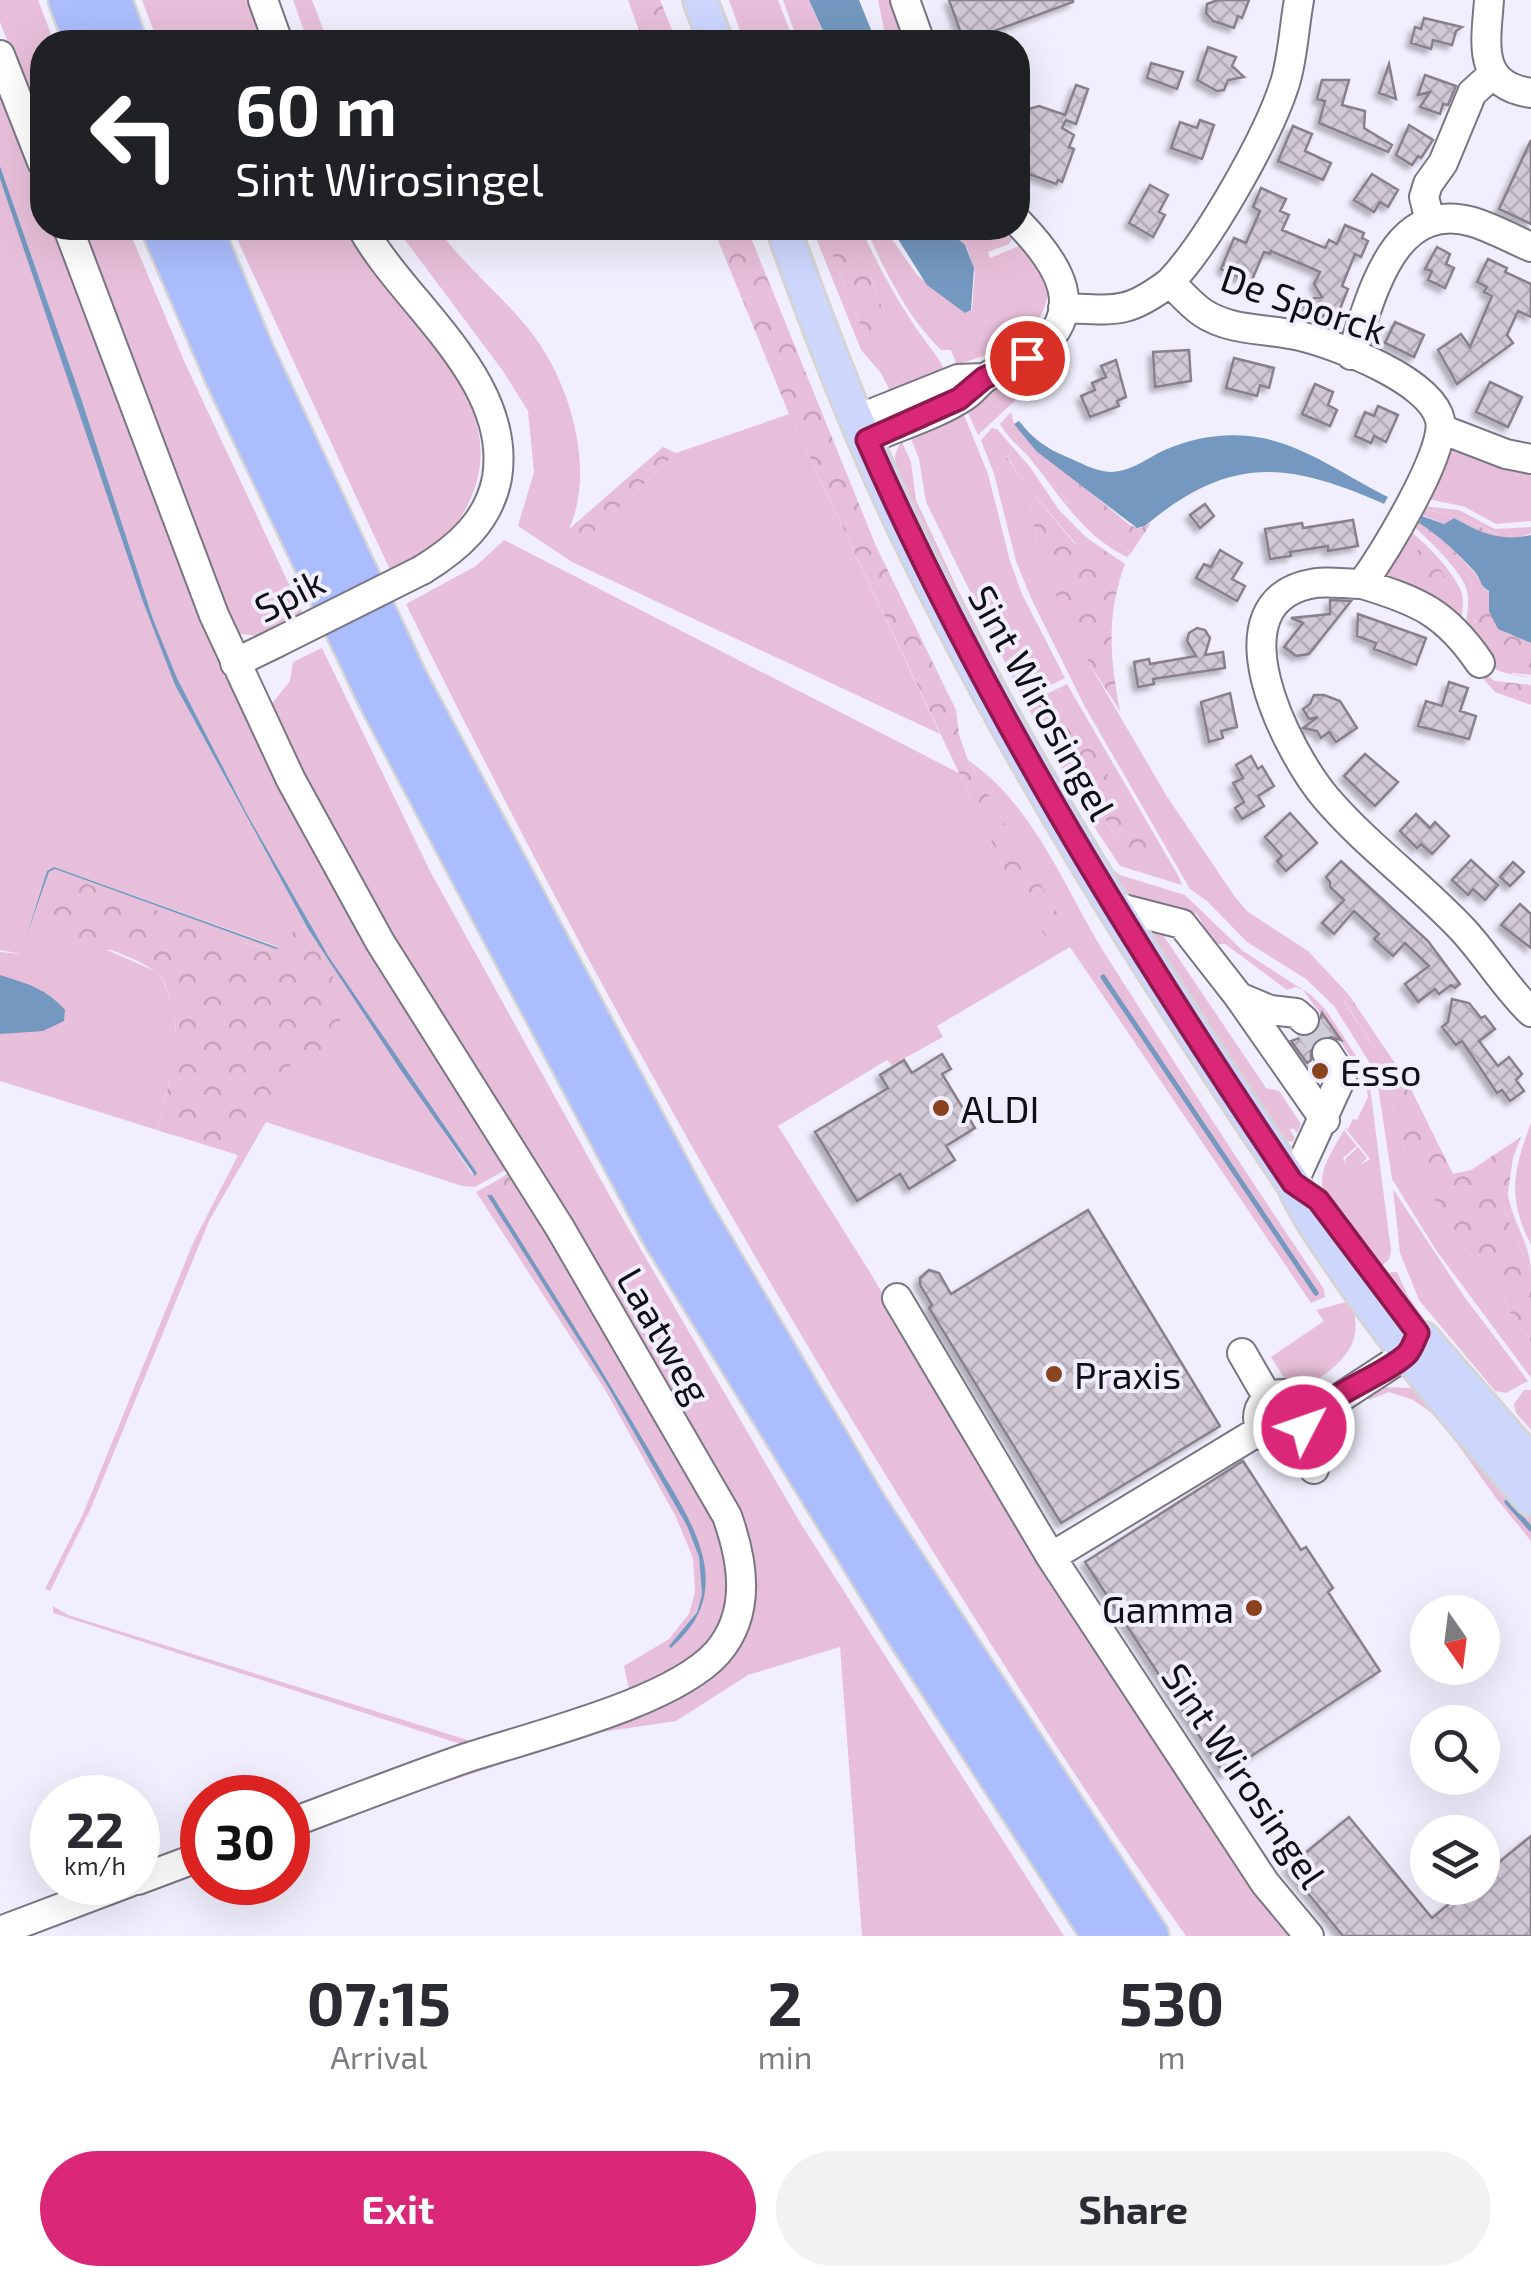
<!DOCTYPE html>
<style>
:root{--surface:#fff;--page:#f2f2f3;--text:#2b2b33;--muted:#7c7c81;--accent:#db2777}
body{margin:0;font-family:"Exo 2",sans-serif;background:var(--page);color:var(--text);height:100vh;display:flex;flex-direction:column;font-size:38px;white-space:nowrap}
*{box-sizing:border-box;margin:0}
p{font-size:32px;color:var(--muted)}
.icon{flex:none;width:55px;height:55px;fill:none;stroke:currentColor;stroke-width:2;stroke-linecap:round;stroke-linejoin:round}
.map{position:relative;height:1936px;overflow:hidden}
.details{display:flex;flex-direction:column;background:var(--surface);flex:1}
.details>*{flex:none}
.banner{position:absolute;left:30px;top:30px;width:1000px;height:210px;border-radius:40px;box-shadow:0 10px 40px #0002;background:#202124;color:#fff;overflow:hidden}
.needle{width:65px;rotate:166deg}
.fabs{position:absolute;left:1410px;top:1595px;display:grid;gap:20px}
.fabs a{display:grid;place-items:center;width:90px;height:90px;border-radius:50%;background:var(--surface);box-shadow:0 10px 40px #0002;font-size:50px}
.speed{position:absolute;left:30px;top:1775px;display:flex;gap:20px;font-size:50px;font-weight:700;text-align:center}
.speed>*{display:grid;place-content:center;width:130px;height:130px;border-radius:50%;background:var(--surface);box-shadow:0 10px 40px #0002;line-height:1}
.speed small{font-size:25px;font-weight:400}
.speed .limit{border:15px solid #d22;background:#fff;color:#111}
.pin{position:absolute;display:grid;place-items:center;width:85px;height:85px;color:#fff;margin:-42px;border:5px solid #fff;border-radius:50%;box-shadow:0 2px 10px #0007}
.me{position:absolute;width:110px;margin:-55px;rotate:49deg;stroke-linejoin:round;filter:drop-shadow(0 0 8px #0008)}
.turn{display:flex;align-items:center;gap:35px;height:210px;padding:0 40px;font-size:45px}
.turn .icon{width:130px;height:130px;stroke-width:2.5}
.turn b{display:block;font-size:70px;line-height:85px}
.eta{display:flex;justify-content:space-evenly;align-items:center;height:170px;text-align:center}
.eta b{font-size:60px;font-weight:700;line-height:70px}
.button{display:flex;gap:20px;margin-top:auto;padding:20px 40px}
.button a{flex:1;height:115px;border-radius:60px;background:var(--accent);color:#fff;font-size:40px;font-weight:700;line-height:115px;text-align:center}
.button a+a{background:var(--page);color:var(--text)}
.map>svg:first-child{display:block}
.grass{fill:#e8bfda;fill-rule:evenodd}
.forest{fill:url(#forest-crowns)}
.water{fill:#7498bf}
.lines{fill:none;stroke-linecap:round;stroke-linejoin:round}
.stream{stroke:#7498bf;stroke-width:5}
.building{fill:url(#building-cross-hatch);stroke:#88808b;stroke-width:2.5;filter:url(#shadow)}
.minor-tunnel{stroke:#cfcdda;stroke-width:28;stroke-dasharray:28 14;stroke-linecap:butt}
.minor-casing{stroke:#797683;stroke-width:32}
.major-casing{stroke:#d4d4d5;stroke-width:38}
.highway-casing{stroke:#d4d4d5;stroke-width:45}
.minor{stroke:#fff;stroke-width:28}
.major{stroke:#cdd7fe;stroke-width:32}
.highway{stroke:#abbdfd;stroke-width:40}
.minor-bridge-casing{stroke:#797683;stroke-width:32;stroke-linecap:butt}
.minor-bridge{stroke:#fff;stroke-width:28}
.route-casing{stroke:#8e194d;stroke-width:25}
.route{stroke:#db2777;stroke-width:18}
.poi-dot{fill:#8a431f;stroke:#f1effd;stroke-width:4}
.labels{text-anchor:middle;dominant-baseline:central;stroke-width:8;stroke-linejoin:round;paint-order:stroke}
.street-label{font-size:38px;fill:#100f14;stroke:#f1effd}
.poi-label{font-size:38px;fill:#100f14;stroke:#f1effd;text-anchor:start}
</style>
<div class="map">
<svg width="1531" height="1936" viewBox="0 0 1531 1936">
<defs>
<pattern id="forest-crowns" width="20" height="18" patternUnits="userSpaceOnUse" patternTransform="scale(2.5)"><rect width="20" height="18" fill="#e8bfda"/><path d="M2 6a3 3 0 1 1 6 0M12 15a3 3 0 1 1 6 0" fill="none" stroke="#c6a3ba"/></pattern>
<pattern id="building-cross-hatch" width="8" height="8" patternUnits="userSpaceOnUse" patternTransform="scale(2.5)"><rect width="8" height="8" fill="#d2c9d6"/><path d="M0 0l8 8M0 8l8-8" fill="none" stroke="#b3abb7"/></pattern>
<filter id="shadow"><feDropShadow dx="-4.5" dy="4.5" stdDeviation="2.5" flood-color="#0004"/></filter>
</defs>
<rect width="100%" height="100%" fill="#f1effd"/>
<path class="grass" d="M0,0H38L54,42H42V132L0,22Z
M142,0H253L267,42H158Z
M293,0H312L328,42H308Z
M729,0H778L794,42H744Z
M783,0H809L827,42H798Z
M878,0H895L911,42H887Z
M0,81L42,181V228H61L193,588L509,1168L475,1187L462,1186L266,1122L209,1221L91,1508L50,1591L45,1589L83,1514L193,1243L238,1155L298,1050L350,1006L301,924L281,954L227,937L107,950L155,971L162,978L174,1010L177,1050L157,1130L0,1081V952L22,954L0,950V179L175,685L308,929L472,1174H477L329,957L247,814L177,678L153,619L80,395L0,166ZM54,867L276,946L277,949L55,869L49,872L26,935L47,872Z
M79,228H128L185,363L303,614L261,636L232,633Z
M232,228H346C385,309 508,385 475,487C460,533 432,549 390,570Z
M396,228H437C464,266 502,295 531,332C570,382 596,469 569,529L586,539L676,453L789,414L940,734L572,562L518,526L534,472L528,411L503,371Z
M812,228H822L867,341L891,331L852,228H861C876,262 893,293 914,325C927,345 939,355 948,378L891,393L881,373L861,350Z
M866,228H884L917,275L965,313L972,310L975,272L967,248L947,228H998L1012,239L1009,244L988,252L990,258L1019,246L1028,253L1033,248L1054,298H1047C1038,343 995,351 957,365L951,350H941C907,317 884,270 866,228Z
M1049,357L1036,381L978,435L964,404L1030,372Z
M960,405L988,474L1010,561L1022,594L1065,678L1023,699L926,502L919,459L910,436Z
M1011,412L1014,424L1010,427L1020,444L1040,461L1058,491L1086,521L1131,553L1127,557C1083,536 1062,498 1032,461C1022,448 1008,439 1000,424Z
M992,428L997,429L1030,467L1059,510L1087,538L1086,542L1076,544L1021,479L1005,452L1029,499L1041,561L1090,665L1166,795L1235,897L1248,912L1308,951L1349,995L1343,1000L1380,1056L1405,1150L1458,1239L1505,1297L1509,1311L1531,1342V1378L1436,1250L1392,1179L1376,1073L1334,1006L1306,979L1247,942L1207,901L1190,889L1085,707L1031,598L1016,561L994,474L981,440Z
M901,440L911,462L916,500L958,590L1017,705L1106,864L1120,875L1185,895L1243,951L1311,995L1326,1010L1362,1065L1368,1082H1365L1340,1040L1303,990L1296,987L1287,990L1225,944H1214L1197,914L1132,900L1113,888L941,569L896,471L895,455Z
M1456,449L1531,466V521L1496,524L1465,507L1420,497L1444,450Z
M1423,506L1459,510L1495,529L1531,527V533L1527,534H1498L1456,516L1426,510L1415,522L1471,579L1475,621L1501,639L1512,674L1531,677C1505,676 1467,664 1466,632C1465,616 1472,601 1465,585C1454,563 1430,542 1413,525Z
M1404,527C1422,538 1452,570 1460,589C1466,601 1461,617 1460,630L1377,574Z
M504,540L959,773L1013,887L1052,945L1072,940L968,760C1035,806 1065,890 1107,957C1178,1069 1250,1179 1324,1289L1325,1297L1311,1303L1070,947L937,1026L943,1037L892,1065L887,1060L778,1126L871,1274L1023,1534L1293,1936H1186C1089,1801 1001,1661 914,1521C729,1223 560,918 406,604L476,566Z
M322,648L430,871L612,1200L801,1524L1064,1936H862L840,1647L748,1675L676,1721L595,1733L405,1796L288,1840V1833L680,1696L713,1675L733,1655L746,1633L755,1606L756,1576L748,1536L686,1421L357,880L270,706L290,681L293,662Z
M1067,684L1179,877L1182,885L1120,866L1087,816L1026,704ZM1060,690L1152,855L1134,868L1036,703Z
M1141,927L1159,929L1266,1088L1279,1091L1301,1124L1297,1133L1293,1128L1290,1130L1295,1138L1292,1142L1287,1141L1141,933Z
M1366,1085L1370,1087L1391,1251L1389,1260L1377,1269C1360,1254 1322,1203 1322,1182C1322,1164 1336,1145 1344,1130L1357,1146L1343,1158L1347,1165L1345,1159L1358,1147L1367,1158L1360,1165L1370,1159L1345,1128L1348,1129L1353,1119L1357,1120L1368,1097Z
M1531,1123V1245C1507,1197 1513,1171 1531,1123Z
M511,1172L697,1482L729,1552L726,1617L700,1656L651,1686L473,1748L53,1613V1606L68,1615L474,1742L629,1689L624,1666L669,1639L689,1614L695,1592L693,1558L675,1515L604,1388L476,1192L496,1181L532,1237L542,1231L507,1174ZM488,1195L492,1196L619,1399L695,1537C712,1583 707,1615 671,1648L670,1646L697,1611L702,1594L699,1557L687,1526L608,1387Z
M1507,1187C1509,1218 1531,1242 1531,1273L1505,1212Z
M1393,1189L1463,1295L1528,1381L1506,1393L1495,1391L1419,1300L1400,1253Z
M1391,1272H1397L1408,1296L1434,1333L1426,1335L1382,1277Z
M1350,1301C1367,1341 1343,1364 1310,1384L1304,1375L1288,1384L1271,1357L1324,1321L1316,1310Z
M1382,1387L1411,1388L1424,1394L1531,1508V1541L1496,1498L1439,1418L1413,1400L1389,1392L1369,1400L1364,1393Z
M1524,1390H1531V1430L1516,1413L1514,1404Z"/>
<path class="forest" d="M628,0H660L677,42H643Z
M713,228H747L876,546L956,710L959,735L968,760L1073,940L1052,946L1013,887L789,414Z
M822,228H852L891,331L885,345L872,346L867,341Z
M1014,424L1036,451L1054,462L1131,526L1141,528L1151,523L1131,553L1086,521L1058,491L1040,461L1016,441L1010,427Z
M998,443L1021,479L1075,544L1086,542L1087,538L1125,564C1106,615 1110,659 1120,711L1090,665L1061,606L1041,561L1029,499Z
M663,447L676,453L586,539L569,529Z
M1446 490a11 11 0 1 1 22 0a11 11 0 1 1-22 0Z
M1425,510L1456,516L1497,534L1531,533C1507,546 1477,532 1454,518L1444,524L1422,515L1418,522C1437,533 1459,555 1474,572C1481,580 1480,586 1489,592V611L1506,633L1531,643V675L1503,672L1487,663L1500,639C1465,626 1475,609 1471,579L1415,524L1420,512Z
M1417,550H1421C1438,566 1452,579 1454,604L1446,611L1415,590L1411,564Z
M1473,667L1495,681L1531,685V705L1495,692Z
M1060,690L1153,856L1134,868L1036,702Z
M69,877L227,937L281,954V946L301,923L350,1006L315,1058L298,1051L238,1155L157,1130C168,1084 186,1039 168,993C165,985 164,978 157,973C131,952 79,941 48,930L59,886Z
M1349,995L1407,1081L1453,1174L1471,1170L1521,1137L1513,1158L1505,1212L1531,1273V1342L1509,1311L1505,1297L1458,1239L1405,1150L1380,1056L1343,999Z
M507,1174L543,1231L532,1238L496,1181Z"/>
<path class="water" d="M809,0H859L876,42H828Z
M0,166L80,395L153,619L177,678L247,814L329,957L477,1173L475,1176L400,1069L308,929L175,685L142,599L0,179Z
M891,228H947L965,245L974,268L971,310L965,313L927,285Z
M1019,421C1032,438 1047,449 1067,457C1081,463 1095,471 1110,472C1132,472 1148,457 1167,449C1193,438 1221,433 1249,436C1300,441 1345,476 1388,497L1384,504C1288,462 1231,454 1145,526L1137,528L1036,451L1014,424Z
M1422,516L1444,524L1454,518C1480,533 1501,542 1531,535V643L1498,629L1489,611V591C1479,585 1482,581 1475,572C1460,555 1437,534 1419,523Z
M54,867L276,947L279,950L55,869L49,872L26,937L47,871Z
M0,975C26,983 47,989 65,1010L64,1021L43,1031L0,1034Z
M487,1195H492C545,1280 599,1364 649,1450C669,1486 699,1526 705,1568C709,1602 696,1626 671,1648L669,1646L697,1612L702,1594L699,1557L687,1526L608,1387Z"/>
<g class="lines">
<path class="stream" d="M1103,977L1316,1293
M1507,1502L1531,1529"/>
</g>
<path class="building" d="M949,0H1073V2L986,34L989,42H964Z
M1218,0H1249L1242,18L1238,16L1234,28L1213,21L1206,13L1207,4Z
M1424,18L1462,27L1456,31L1452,45L1433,40L1431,49L1411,43L1415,27L1421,29Z
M1208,47L1236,57L1232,66L1244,77L1228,80L1224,90L1217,91L1197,80Z
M1151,63L1183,72L1177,89L1147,78Z
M1389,64L1396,99L1379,93Z
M1425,75L1456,86L1448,105L1443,104L1440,114L1420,107L1430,92L1418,95Z
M1322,80H1349L1342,105L1365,111L1364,128L1392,145L1388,152L1319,123L1325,101L1317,99Z
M1076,85L1088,89L1076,124L1066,120L1062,128L1074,135L1069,147L1074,149L1062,182L1058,180L1056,184L1018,170V115L1021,111L1039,106L1065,115Z
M1200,120L1214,125L1202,159L1171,148L1180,122L1197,128Z
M1409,125L1433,140L1421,158L1418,156L1412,165L1396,155Z
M1293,126L1312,134L1305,151L1331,163L1323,180L1278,161Z
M1531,140V224L1499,209Z
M1372,174L1398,190L1388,207L1380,202L1374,212L1354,200Z
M1150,185L1168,195L1159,212L1165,215L1153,237L1129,223Z
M1261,188L1286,199L1280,211L1289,215L1282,230L1325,248L1329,240L1337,244L1345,225L1364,233L1362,238L1368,241L1361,257L1355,254L1342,286L1348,289L1335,321L1293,302L1322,297L1314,284L1320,272L1271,251L1270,254L1264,252L1251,282L1221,269L1234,238L1246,243L1260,211L1253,207Z
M1437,247L1450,254L1446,264L1454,268L1445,288L1428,280L1432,271L1425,269Z
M1488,259L1507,268L1505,272L1531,284V317L1518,311L1507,335L1513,343L1457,384L1438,350L1461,334L1470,347L1492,296L1484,292L1487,287L1477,282Z
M1395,322L1424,335L1414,357L1385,343Z
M1189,350L1191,381L1155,387L1153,352Z
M1234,358L1274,368L1269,388L1260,385L1257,396L1226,388Z
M1116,360L1126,397L1117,401L1119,406L1090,417L1081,396L1095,390L1092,383L1106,377L1101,366Z
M1490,382L1522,397L1508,427L1476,412Z
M1315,384L1333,392L1328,405L1337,410L1330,426L1302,414Z
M1378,406L1398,415L1386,442L1374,436L1371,443L1355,436L1365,412L1374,416Z
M1205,504L1214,516L1200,528L1190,515Z
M1353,520L1358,546L1328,551V546L1290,552L1291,556L1270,559L1265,529L1302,523L1303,528Z
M1220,550L1242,563L1232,579L1245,586L1237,601L1196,578L1204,564L1211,567Z
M1330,600L1351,601L1309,654L1296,656L1284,647L1303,623L1291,618L1330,614Z
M1358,614L1426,638L1416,665L1374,649L1376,643L1357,636Z
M1197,628L1205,630L1210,638L1205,655L1223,652L1225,668L1153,679L1154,684L1138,687L1134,662L1149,659L1150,664L1196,656L1187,641L1189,633Z
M1449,682L1468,688L1460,711L1476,716L1469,739L1418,726L1426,701L1442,706Z
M1230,693L1237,727L1221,731L1223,738L1209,742L1201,702Z
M1314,695H1324L1340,701L1357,728L1336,742L1329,732L1321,738L1317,731L1303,728L1318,717L1309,719L1303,709L1310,704Z
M1365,754L1398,782L1375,806L1344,776Z
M1251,756L1258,769L1262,766L1274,786L1258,796L1264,806L1242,819L1235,808L1244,802L1233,783L1243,778L1236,765Z
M1290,813L1317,843L1286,871L1277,861L1282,856L1265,837Z
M1416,814L1430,828L1435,822L1449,836L1432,854L1421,844L1417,848L1400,831Z
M1471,860L1498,885L1485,900L1473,889L1468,895L1452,880Z
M1341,861L1428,941L1460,984L1455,988L1451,985L1439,994L1435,989L1418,1002L1405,984L1429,966L1405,943L1393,956L1374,939L1379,934L1354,911L1334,934L1322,923L1344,900L1330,887V882L1326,877Z
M1513,862L1524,872L1510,886L1500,877Z
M1520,904L1531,914V948L1501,925Z
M1452,999L1469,1003L1481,1018L1485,1016L1495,1029L1479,1041L1498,1066L1509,1057L1522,1074L1516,1080L1524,1091L1510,1101L1502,1090L1497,1093L1462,1041L1456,1045L1442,1027L1448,1022Z
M1322,1013L1341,1040L1327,1036L1317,1039L1311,1046V1060L1307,1063L1291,1041L1316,1032Z
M942,1054L951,1069L942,1074L975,1128L946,1146L955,1160L909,1189L900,1174L857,1201L815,1132L888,1088L880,1075L904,1060L912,1073Z
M1088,1210L1220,1426L1061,1523L929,1308L932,1305L920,1285V1278L929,1270L939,1273L951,1294Z
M1243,1461L1301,1550L1306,1547L1333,1588L1328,1592L1380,1671L1224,1774L1085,1562Z
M1349,1817L1432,1918L1468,1888H1482V1876L1531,1836V1936H1343L1287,1868Z"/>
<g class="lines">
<path class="minor-tunnel" d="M1304,1020L1327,1053"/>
<g class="minor-casing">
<path id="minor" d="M263,0L278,42
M905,0L920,42
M1489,0C1486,43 1476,85 1531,93
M0,55L42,162
M1430,221L1424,197L1428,184L1443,163L1472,93L1493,74
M68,228L214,615L291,780L380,942L560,1228L727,1516C743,1561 752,1613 717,1653C672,1703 533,1736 466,1758C406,1779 347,1802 288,1824
M362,228C405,305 513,380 497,478C489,521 458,548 422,570
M1170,282C1208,242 1268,137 1285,83C1293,57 1294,27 1299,0
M1063,308C1115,310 1127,315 1170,282C1180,292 1191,305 1203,313C1232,332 1268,328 1300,336C1337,345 1431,380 1440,420C1447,452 1382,556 1362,584C1347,584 1330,581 1316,583C1208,599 1287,752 1326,798C1367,846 1420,884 1463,930C1487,956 1506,988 1531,1012
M1351,355C1372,298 1391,199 1473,222C1493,228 1512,239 1531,247
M858,419L958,379L983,378
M1441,429L1506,454L1531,459
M867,440C898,426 937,415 965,396C974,390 979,381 988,376C1001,368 1017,364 1030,356C1092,312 1058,263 1018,222
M1362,584C1419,601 1446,613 1480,663
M235,663L276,643
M1112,906L1182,924L1239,997L1325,1120
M1239,997L1270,1010L1296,1013L1304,1020
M1293,1183L1342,1076L1327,1053
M897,1298L1051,1557L1265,1883L1309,1936
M1242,1353L1268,1398
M1258 1418a24 24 0 1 1 48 0a24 24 0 1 1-48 0Z
M1306,1420L1407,1354
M1295,1437L1314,1469
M1051,1557L1262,1429
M138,1880L202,1856
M0,1931L130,1882"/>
</g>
<g class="major-casing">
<path id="major" d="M700,0L716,42
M783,228C820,332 861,437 909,537C1019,763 1153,976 1293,1183C1308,1217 1329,1245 1350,1276C1405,1355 1467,1427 1531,1499
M1423,1339L1531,1463"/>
</g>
<g class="highway-casing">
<path id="highway" d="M69,0L85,42
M111,0L126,42
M162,228L226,377L379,699L662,1234L905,1630L1103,1936
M202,228L254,354L409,684L690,1208L865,1504L1148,1936"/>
</g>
<use href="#minor" class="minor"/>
<use href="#major" class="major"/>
<use href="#highway" class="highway"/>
<g class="minor-bridge-casing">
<path id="minor-bridge" d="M276,643L422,570"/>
</g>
<use href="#minor-bridge" class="minor-bridge"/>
</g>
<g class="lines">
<g class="route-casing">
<path id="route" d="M1027,358L984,378L959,399L867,440C983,703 1133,945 1293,1183L1318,1200L1418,1333C1415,1339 1412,1349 1407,1354C1385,1376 1314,1399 1304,1427"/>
</g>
<use href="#route" class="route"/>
</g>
<g class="poi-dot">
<circle cx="1320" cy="1071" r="10"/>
<circle cx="941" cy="1108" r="10"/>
<circle cx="1054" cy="1374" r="10"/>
<circle cx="1254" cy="1608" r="10"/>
</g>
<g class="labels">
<g class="street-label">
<text transform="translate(1304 303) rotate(19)">De Sporck</text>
<text transform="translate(289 594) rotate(-27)">Spik</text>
<text transform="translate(1043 702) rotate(61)">Sint Wirosingel</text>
<text transform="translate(665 1335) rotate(60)">Laatweg</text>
<text transform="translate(1245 1775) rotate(56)">Sint Wirosingel</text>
</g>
<g class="poi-label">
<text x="1340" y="1071">Esso</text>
<text x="961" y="1108">ALDI</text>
<text x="1074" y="1374">Praxis</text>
<text x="1234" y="1608" text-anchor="end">Gamma</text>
</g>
</g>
</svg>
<div class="fabs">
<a><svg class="needle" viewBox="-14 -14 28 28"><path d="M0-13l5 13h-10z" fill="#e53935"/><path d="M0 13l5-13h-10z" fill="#7c7c81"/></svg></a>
<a><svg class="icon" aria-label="search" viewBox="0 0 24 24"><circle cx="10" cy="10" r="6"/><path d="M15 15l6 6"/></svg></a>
<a><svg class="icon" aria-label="layers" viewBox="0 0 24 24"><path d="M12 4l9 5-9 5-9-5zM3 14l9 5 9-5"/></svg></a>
</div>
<div class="speed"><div>22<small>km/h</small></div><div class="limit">30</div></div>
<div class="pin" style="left:1027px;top:358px;background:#d93025"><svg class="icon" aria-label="arrive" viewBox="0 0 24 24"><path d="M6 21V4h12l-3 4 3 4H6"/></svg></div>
<svg class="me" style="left:1304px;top:1427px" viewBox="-20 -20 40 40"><circle r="17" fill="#db2777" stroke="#fff" stroke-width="3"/><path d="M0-11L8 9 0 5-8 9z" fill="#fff"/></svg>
<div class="banner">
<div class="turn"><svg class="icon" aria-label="left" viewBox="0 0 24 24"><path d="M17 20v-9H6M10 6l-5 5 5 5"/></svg><div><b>60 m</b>Sint Wirosingel</div></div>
</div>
</div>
<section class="details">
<div class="eta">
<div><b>07:15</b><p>Arrival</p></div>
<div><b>2</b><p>min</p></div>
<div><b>530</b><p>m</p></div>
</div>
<div class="button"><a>Exit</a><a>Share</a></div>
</section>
